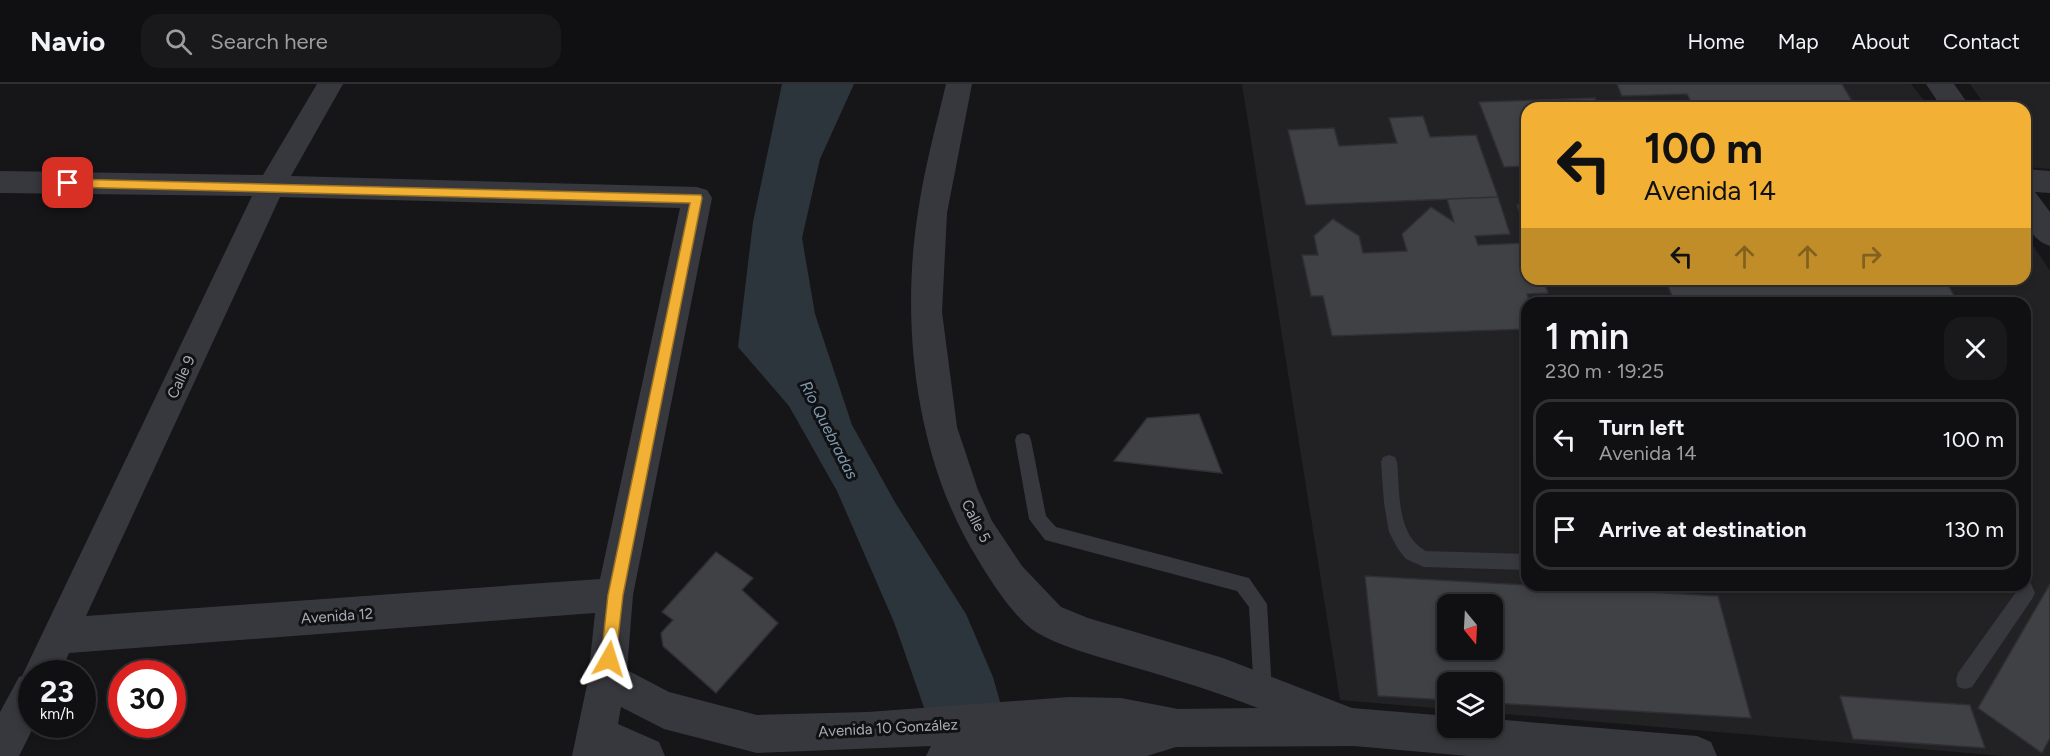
<!DOCTYPE html>
<meta charset="utf-8">
<style>
:root{--surface:#101012;--page:#19191b;--text:#f1f3f6;--muted:#9c9d9f;--line:#303032}
body{margin:0;font-family:Figtree,sans-serif;background:var(--page);color:var(--text);height:100vh;display:flex;flex-direction:column;font-size:22px;white-space:nowrap}
*{box-sizing:border-box;margin:0}
p{font-size:20px;color:var(--muted)}
.icon{flex:none;width:33px;height:33px;fill:none;stroke:currentColor;stroke-width:2;stroke-linecap:round;stroke-linejoin:round}
.map{position:relative;flex:1;overflow:hidden}
.sheet{position:absolute;left:1521px;top:213px;width:510px;height:294px;display:flex;flex-direction:column;background:var(--surface);border-radius:18px;box-shadow:0 3px 9px #0003,0 0 0 2px var(--line)}
.sheet>*{flex:none}
.hud{position:absolute;left:1521px;top:18px;width:510px;height:183px;border-radius:18px;box-shadow:0 3px 9px #0003,0 0 0 2px var(--line);background:#f2b134;color:#111;overflow:hidden}
.needle{width:39px;rotate:162deg}
.fabs{position:absolute;left:1437px;top:510px;display:grid;gap:12px}
.fabs a{display:grid;place-items:center;width:66px;height:66px;border-radius:12px;background:var(--surface);box-shadow:0 3px 9px #0003,0 0 0 2px var(--line);font-size:30px}
.speed{position:absolute;left:18px;top:576px;display:flex;gap:12px;font-size:30px;font-weight:700;text-align:center}
.speed>*{display:grid;place-content:center;width:78px;height:78px;border-radius:50%;background:var(--surface);box-shadow:0 3px 9px #0003,0 0 0 2px var(--line);line-height:1}
.speed small{font-size:15px;font-weight:400}
.speed .limit{border:9px solid #d22;background:#fff;color:#111}
.pin{position:absolute;display:grid;place-items:center;width:51px;height:51px;color:#fff;margin:-26px;border-radius:12px;box-shadow:0 3px 9px #0006}
.me{position:absolute;width:66px;margin:-33px;rotate:6deg;stroke-linejoin:round;filter:drop-shadow(0 0 4px #0008)}
.turn{display:flex;align-items:center;gap:21px;height:126px;padding:0 24px;font-size:27px}
.turn .icon{width:78px;height:78px;stroke-width:2.5}
.turn b{display:block;font-size:42px;line-height:51px}
.lanes{display:flex;align-items:center;height:57px;padding:0 24px;background:#0003;justify-content:center;gap:30px;direction:ltr}
.lanes .off{opacity:.35}
.round{display:grid;place-items:center;flex:none;width:63px;height:63px;border-radius:18px;background:var(--page)}
.headline{display:flex;align-items:center;justify-content:space-between;height:102px;padding:0 24px}
h1{font-size:36px;font-weight:600;line-height:45px}
ul{padding:0;list-style:none}
li{display:flex;align-items:center;gap:18px;height:81px;margin:0 12px 9px;padding:0 12px;border:3px solid var(--line);border-radius:18px}
li div{flex:1}
li b{display:block;font-size:22px}
li em{font-style:normal}
header{display:flex;align-items:center;gap:36px;box-sizing:border-box;height:84px;padding:0 30px;background:var(--surface);border-bottom:2px solid var(--line)}
header strong{font-size:28px}
nav{display:flex;gap:33px;margin-inline-start:auto;font-size:21px}
.search{width:420px;height:54px;background:var(--page);display:flex;align-items:center;gap:15px;box-sizing:border-box;padding:0 21px;border-radius:18px;color:var(--muted);font-size:22px}
.map>svg:first-child{display:block}
.built{fill:#222225;fill-rule:evenodd}
.water{fill:#2c353c}
.building{fill:#404145;stroke:#303034;stroke-width:1.5;fill-rule:evenodd}
.lines{fill:none;stroke-linecap:round;stroke-linejoin:round}
.lane{fill:#37383d;fill-rule:evenodd}
.street{fill:#37383d;fill-rule:evenodd}
.route{fill:#f2b134;stroke:#9d7322;stroke-width:1.5}
.labels{text-anchor:middle;dominant-baseline:central;stroke-width:6;stroke-linejoin:round;paint-order:stroke}
.street-label{font-size:15px;fill:#a8adb8;stroke:#111113}
.water-label{font-size:16px;font-style:italic;fill:#7f9bb3;stroke:#111113}
</style>
<header>
<strong>Navio</strong>
<div class="search"><svg class="icon" aria-label="search" viewBox="0 0 24 24"><circle cx="10" cy="10" r="6"/><path d="M15 15l6 6"/></svg>Search here</div>
<nav><a>Home</a><a>Map</a><a>About</a><a>Contact</a></nav>
</header>
<div class="map">
<svg width="2050" height="672" viewBox="0 0 2050 672">
<rect width="100%" height="100%" fill="#161618"/>
<path class="built" d="M1242,0H1911L1930,24H1527V195H2025V149L2050,187V672H2004L1493,629L1492,598H1448L1447,625L1340,616ZM1527,219H2025V501H1527ZM1448,520H1492V566H1448Z
M1970,0H2050V85L2027,83L2025,80V24H1987Z"/>
<path class="water" d="M782,0H854L820,75L802,154L815,230L852,341L896,420L966,530L993,593L1011,657L941,672L894,538L837,407L789,322L738,263L753,138Z"/>
<path class="building" d="M1617,0H1842L1856,24H1730L1727,17H1707L1710,24H1694L1687,10L1622,12Z
M1595,14L1598,24H1527V82L1504,83L1479,18Z
M1423,32L1430,53L1476,51L1498,113L1306,121L1288,46L1334,44L1339,62L1397,59L1389,34Z
M1498,113L1510,150L1475,152L1478,161L1527,159V195H1543L1548,209L1527,210L1530,219H1527V245L1332,252L1323,212H1311L1302,171H1318L1314,152L1333,135L1359,152L1363,169L1407,167L1402,150L1431,123L1454,138L1447,115Z
M1517,121H1527V150Z
M1543,195H1652L1545,201Z
M1665,195H1945L1958,219H1675Z
M1199,330L1222,389L1114,377L1147,334Z
M716,468L753,494L742,506L778,539L716,609L663,562L661,549L673,536L662,528Z
M1365,492L1718,512L1751,634L1492,619V598H1448V616L1378,612ZM1448,520H1492V566H1448Z
M2050,500V654L2042,669L1978,624Z
M1840,612L1970,621L1985,664L1853,655Z"/>
<g class="lines">
<path class="lane" d="M1023,349L1029,351L1031,356L1046,432L1056,443L1249,494L1267,520L1272,608L1270,615L1263,617L1256,615L1254,608L1249,523L1237,507L1045,456L1029,435L1015,356L1017,351Z
M1389,371L1395,373L1397,378C1400,407 1396,451 1426,467L1527,470V486L1424,483L1406,475L1398,465L1389,448L1384,419L1381,378L1383,373Z
M2025,493L2029,495L2035,509L2032,515L1972,603L1965,605L1958,603L1956,596L1958,589L2016,508L2014,501H2025Z"/>
<path class="street" d="M317,0H343L291,92L697,103L707,106L712,114L633,511L627,586L669,608L757,631L868,628L1069,613L1121,614L1178,625L1258,624C1212,606 1164,592 1116,578C1090,570 1059,562 1036,548C1014,534 990,496 977,474C916,376 900,241 918,128C924,85 936,42 946,0H972L947,129L942,228L957,343L978,406L992,437L1022,482L1061,523L1088,534L1223,574L1352,624L1448,632V644H1492V635L1697,652L1711,658L1717,672H1468L1354,662L1176,663L1147,672H926L931,662L757,669L664,645L621,623L618,640L659,658L665,672H572L588,596L595,529L69,569L60,590H32V640H35L19,672H0V628L19,593L22,592L252,112L0,109V87L263,91ZM280,113L680,124L600,495L86,532Z
M1926,0H1954L1971,24H1942Z
M2025,85L2050,87V109L2035,108L2050,128V162C2018,152 2025,113 2025,85Z"/>
</g>
<path class="route" d="M68,95L701,111L702,114L623,511L615,580L609,582L604,580L601,575L608,511L690,119L68,103L62,99Z"/>
<g class="labels">
<g class="street-label">
<text transform="translate(181 293) rotate(-65)">Calle 9</text>
<text transform="translate(976 437) rotate(63)">Calle 5</text>
<text transform="translate(337 532) rotate(-4)">Avenida 12</text>
<text transform="translate(888 644) rotate(-3)">Avenida 10 González</text>
</g>
<g class="water-label">
<text transform="translate(829 346) rotate(63)">Río Quebradas</text>
</g>
</g>
</svg>
<div class="fabs">
<a><svg class="needle" viewBox="-14 -14 28 28"><path d="M0-13l5 13h-10z" fill="#e53935"/><path d="M0 13l5-13h-10z" fill="#9c9d9f"/></svg></a>
<a><svg class="icon" aria-label="layers" viewBox="0 0 24 24"><path d="M12 4l9 5-9 5-9-5zM3 14l9 5 9-5"/></svg></a>
</div>
<div class="speed"><div>23<small>km/h</small></div><div class="limit">30</div></div>
<div class="pin" style="left:68px;top:99px;background:#d93025"><svg class="icon" aria-label="arrive" viewBox="0 0 24 24"><path d="M6 21V4h12l-3 4 3 4H6"/></svg></div>
<svg class="me" style="left:609px;top:575px" viewBox="-20 -20 40 40"><path d="M0-17L14 15 0 8-14 15z" fill="#f2b134" stroke="#fff" stroke-width="4"/></svg>
<div class="hud">
<div class="turn"><svg class="icon" aria-label="left" viewBox="0 0 24 24"><path d="M17 20v-9H6M10 6l-5 5 5 5"/></svg><div><b>100 m</b>Avenida 14</div></div>
<div class="lanes"><svg class="icon" aria-label="left" viewBox="0 0 24 24"><path d="M17 20v-9H6M10 6l-5 5 5 5"/></svg><svg class="icon off" aria-label="ahead" viewBox="0 0 24 24"><path d="M12 20V5M6 11l6-6 6 6"/></svg><svg class="icon off" aria-label="ahead" viewBox="0 0 24 24"><path d="M12 20V5M6 11l6-6 6 6"/></svg><svg class="icon off" aria-label="right" viewBox="0 0 24 24"><path d="M7 20v-9h11M14 6l5 5-5 5"/></svg></div>
</div>
<section class="sheet">
<div class="headline"><div><h1>1 min</h1><p>230 m · 19:25</p></div><a class="round"><svg class="icon" aria-label="close" viewBox="0 0 24 24"><path d="M6 6l12 12M18 6L6 18"/></svg></a></div>
<ul>
<li><svg class="icon" aria-label="left" viewBox="0 0 24 24"><path d="M17 20v-9H6M10 6l-5 5 5 5"/></svg><div><b>Turn left</b><p>Avenida 14</p></div><em>100 m</em></li>
<li><svg class="icon" aria-label="arrive" viewBox="0 0 24 24"><path d="M6 21V4h12l-3 4 3 4H6"/></svg><div><b>Arrive at destination</b></div><em>130 m</em></li>
</ul>
</section>
</div>
